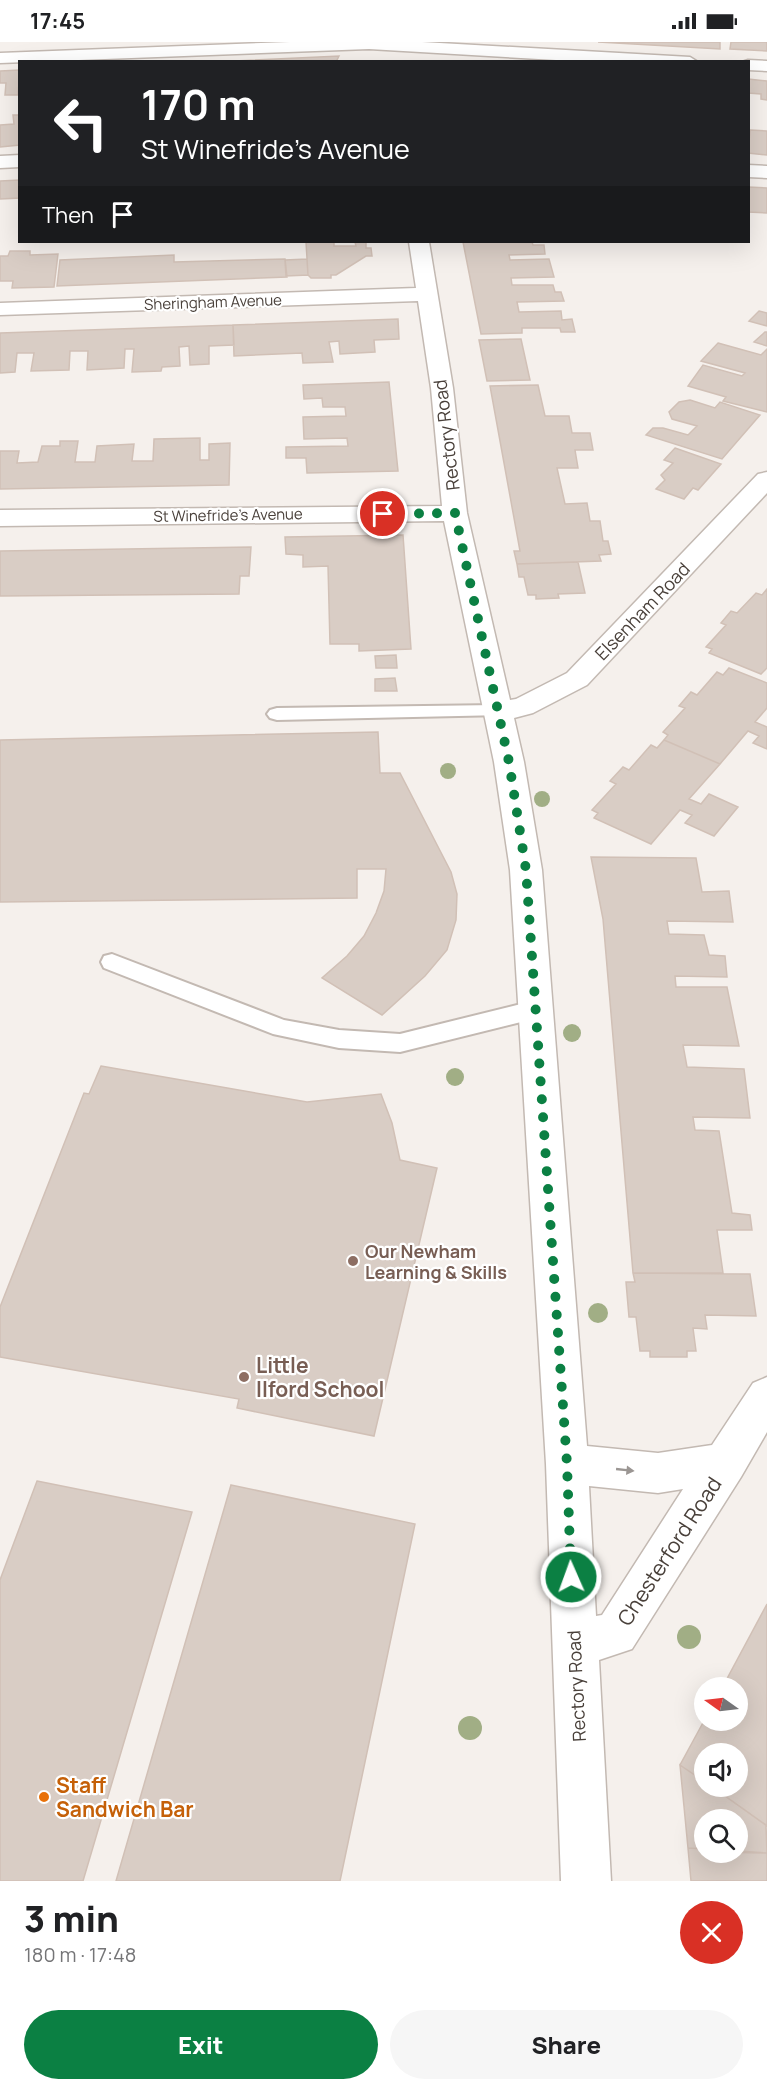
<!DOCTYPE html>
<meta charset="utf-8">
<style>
:root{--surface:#fff;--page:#f6f6f6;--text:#202124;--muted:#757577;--accent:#0b8043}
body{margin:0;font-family:Manrope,sans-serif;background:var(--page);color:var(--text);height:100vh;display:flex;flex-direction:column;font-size:22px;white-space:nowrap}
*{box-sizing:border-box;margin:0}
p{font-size:20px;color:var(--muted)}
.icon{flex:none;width:33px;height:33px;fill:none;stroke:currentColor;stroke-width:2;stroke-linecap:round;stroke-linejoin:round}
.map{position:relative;height:1839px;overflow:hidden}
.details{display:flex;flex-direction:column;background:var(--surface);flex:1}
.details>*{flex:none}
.banner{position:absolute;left:18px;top:18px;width:732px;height:183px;border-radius:0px;box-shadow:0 6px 24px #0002;background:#202124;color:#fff;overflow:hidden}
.needle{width:39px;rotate:284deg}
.tools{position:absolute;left:694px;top:1635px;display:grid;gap:12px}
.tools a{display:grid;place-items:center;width:54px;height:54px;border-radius:50%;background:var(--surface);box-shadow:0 6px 24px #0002;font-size:30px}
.pin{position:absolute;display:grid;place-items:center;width:51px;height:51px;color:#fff;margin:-26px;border:3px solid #fff;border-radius:50%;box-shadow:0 2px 6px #0007}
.me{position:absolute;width:66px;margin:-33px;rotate:358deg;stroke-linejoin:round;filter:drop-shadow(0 0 4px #0008)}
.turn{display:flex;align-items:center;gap:21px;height:126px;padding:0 24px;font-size:27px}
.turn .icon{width:78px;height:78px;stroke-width:2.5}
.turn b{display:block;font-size:42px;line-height:51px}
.then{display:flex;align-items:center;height:57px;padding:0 24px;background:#0003;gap:12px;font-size:22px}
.round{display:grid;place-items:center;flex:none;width:63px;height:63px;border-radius:32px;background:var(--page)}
.summary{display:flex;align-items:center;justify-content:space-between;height:102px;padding:0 24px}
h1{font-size:36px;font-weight:800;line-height:45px}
.cta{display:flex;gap:12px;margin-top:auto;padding:12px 24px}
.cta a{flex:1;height:69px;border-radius:36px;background:var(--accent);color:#fff;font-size:24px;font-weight:800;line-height:69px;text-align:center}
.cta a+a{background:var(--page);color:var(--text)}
.status{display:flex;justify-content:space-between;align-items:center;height:42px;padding:0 30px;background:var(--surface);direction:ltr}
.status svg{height:16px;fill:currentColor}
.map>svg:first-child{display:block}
.building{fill:#d9cdc5;stroke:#d1c0b6;stroke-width:1.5}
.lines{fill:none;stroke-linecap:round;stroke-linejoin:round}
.service-casing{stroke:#c3b9b2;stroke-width:4}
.minor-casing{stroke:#c3b9b2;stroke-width:3}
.service{fill:#fff;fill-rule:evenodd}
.minor{fill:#fff;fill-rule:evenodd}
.tree{fill:#a1ae85}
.oneway{fill:#9b9693}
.route{stroke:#0b8043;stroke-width:10;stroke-dasharray:0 18}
.education-dot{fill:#8d6e63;stroke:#fff;stroke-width:2}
.food-dot{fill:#e8710a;stroke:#fff;stroke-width:2}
.labels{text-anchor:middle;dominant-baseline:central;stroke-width:4.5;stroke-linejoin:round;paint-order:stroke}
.far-street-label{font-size:15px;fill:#49403a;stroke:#fff}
.street-label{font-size:18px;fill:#49403a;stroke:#fff}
.education-label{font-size:18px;font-weight:bold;fill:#785e54;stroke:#fff;text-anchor:start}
.near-education-label{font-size:21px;font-weight:bold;fill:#785e54;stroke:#fff;text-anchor:start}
.near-street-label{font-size:21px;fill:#49403a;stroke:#fff}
.near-food-label{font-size:21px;font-weight:bold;fill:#c56008;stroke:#fff;text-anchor:start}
</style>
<div class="status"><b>17:45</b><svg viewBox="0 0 49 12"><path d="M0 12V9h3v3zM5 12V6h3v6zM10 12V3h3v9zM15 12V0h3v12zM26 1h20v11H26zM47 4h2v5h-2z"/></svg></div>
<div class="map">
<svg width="767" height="1839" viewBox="0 0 767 1839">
<rect width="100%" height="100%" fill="#f5f0ec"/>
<path class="building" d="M598,0H720V7Z
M731,0H767V9L730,7Z
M339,14L336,20H212Z
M20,28L18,53H5L6,41H0V29Z
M748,37L767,39V58L761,57V52L748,51Z
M13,73H20V103L0,105V83L14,82Z
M750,88L767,89V113L748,111Z
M20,138V156L0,157V139Z
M748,145L767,146V171L748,170Z
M306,200H334V204H356L355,200H366V206H371L372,214H366L336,233H331V236H311L308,233Z
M463,200H532L533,203H544L545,212L509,213L510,218L549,217L554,235L511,236L512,243H553L555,250H561L564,259L517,260L519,270L561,269L562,278L572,277L575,290H561L560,286H522V291L481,292Z
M10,209H30V213L58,212L54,245L12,246L13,239H0V214H8Z
M174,213V220L285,217L287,235L57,244L60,218Z
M307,217L308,233L286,234L285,218Z
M759,269L767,271V284L749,279Z
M398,277L399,297L374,298L375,310L340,312L339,299L329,300L333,320L303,321L302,311L234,314L233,283Z
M233,283L234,303L209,304V322L190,323L189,304L179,305L180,324L162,325L161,329L132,330L134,307H125L124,326L87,328L88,309H70L69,328L31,329L34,311H17L15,330L0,331V291Z
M765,290H767V304L754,300Z
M521,297L530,338L487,339L479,298Z
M718,301L761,313L767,307V370L723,359L726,355L688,344L703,323L742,334L745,331L701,319Z
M389,340L398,429L307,431L306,416H286V405L348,404L347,396L304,397L303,375L346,374L345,365H323L322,356L304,357L303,343Z
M538,343L545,374H569L572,391H590L593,408H575L578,426H557L565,462L587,461L590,479H600L603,499H608L611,512L599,513L601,519L517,522L514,509H520L490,344Z
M690,358L715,366L720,360L760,373L722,417L646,393L653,386H663L688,393L697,384L672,377L669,370L679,360Z
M200,396V418H209V402L230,401L229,443L0,447V409H19L17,421L38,420L42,404H60V399H78L75,420H95L97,404L134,402L132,419H153L154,397Z
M675,406L721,422L698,448L693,446L684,457L656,447L665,438L661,433L673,421L664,418Z
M403,493L411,607L359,609V602H330L328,524L303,525V513L286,512L285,495Z
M251,505L249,534H240L239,552L0,554V509Z
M578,520L585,551L558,552L559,556L536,557V553H528L524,535H519L517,522Z
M767,547V626L761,632L709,611L712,607L706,605L726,583L721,581L731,569L737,571L756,551L762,553Z
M396,613L397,626H376L375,614Z
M729,626L767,641V666L755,680L767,685V707L753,701L759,694L748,689L720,722L664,698L668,693L663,690L685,666L679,664L691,650L697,653L717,630L723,633Z
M395,636L397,649H375V637Z
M378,690L380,731H400L451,830L457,852L456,878L447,908L425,934L382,973L322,936L347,914L364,894L376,871L384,849L386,827H357V856L0,860V698Z
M664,698L720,722L689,757L701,762L709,752L738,765L714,794L685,781L692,773L680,768L651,802L594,776L598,771L592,768L616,742L610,739L623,725L629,728L651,703L657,706Z
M591,815L696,816L702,850L729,849L733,880L667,879L669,892L704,893L709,913L725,914L727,935L675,934L676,945H727L739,1004L683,1003L687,1025L744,1027L750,1076L693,1075L695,1088L719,1089L732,1171L750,1173L752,1188H717L723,1231H633L603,877Z
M101,1024L307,1060L381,1052L392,1081L400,1118L437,1126L374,1394L237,1366L239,1357L0,1315V1265L84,1051L89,1052Z
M101,1024L307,1060L381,1052L392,1081L400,1118L437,1126L374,1394L237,1366L239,1357L0,1315V1265L84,1051L89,1052Z
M633,1231L750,1232L756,1274L705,1273L707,1287L693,1286L696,1309H687V1315H650V1309H640L636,1275H629L626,1240H635Z
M37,1439L192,1470L83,1839H0V1538Z
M37,1439L192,1470L83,1839H0V1538Z
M231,1443L415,1482L340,1839H116Z
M231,1443L415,1482L340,1839H116Z
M767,1562V1784L711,1744H738V1712H705V1740L680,1723L705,1677V1678H738V1646H722Z
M680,1723L705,1740V1744H711L766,1783L767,1811L738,1809V1778H705V1807L688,1806Z
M688,1806L705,1807V1810L767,1811V1839H691Z"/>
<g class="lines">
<g class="service-casing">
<path id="service" d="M497,663L504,665L507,669L504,673L277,678L270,676L267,672L270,668L277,666Z
M112,912L284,978L339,988L400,992L537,958L545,961L549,967L545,973L537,976L400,1010L339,1006L273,992L104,926L101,920L104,914Z"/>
</g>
<g class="minor-casing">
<path id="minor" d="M290,0H422L690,15L698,20H591L369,7L0,21V11Z
M748,18L767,19V29L748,28V20H742Z
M20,113V125L0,126V114Z
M748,123L767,124V136L748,135Z
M409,200H429L453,346L467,471L510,658L516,657L567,631L758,432L767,430V451L587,643L533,671L514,676L524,720L542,828L587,1404L658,1411L712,1403L753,1341L767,1335V1390L741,1435L632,1607L599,1618L611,1839H561L546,1422L510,828L494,720L444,479L0,484V468L442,464L431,346L418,259L0,273V261L416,246ZM589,1444L658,1451L683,1447L602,1573L596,1574Z"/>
</g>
<use href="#service" class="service"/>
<use href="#minor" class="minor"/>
</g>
<g class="tree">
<circle cx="448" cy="729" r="8"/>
<circle cx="542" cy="757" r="8"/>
<circle cx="572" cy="991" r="9"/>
<circle cx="455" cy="1035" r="9"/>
<circle cx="598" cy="1271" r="10"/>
<circle cx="689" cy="1595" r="12"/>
<circle cx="470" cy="1686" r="12"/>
</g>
<defs><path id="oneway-solid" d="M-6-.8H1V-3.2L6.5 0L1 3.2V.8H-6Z" transform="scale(1.5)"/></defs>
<use class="oneway" href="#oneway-solid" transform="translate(625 1428) rotate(6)"/>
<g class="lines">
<path class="route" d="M383,472L455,471L509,720L526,828L567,1422L571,1535"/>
</g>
<g class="education-dot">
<circle cx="353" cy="1219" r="6"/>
<circle cx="244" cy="1335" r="6"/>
</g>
<circle class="food-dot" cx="44" cy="1755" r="6"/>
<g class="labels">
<g class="far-street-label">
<text transform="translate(213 260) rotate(-2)">Sheringham Avenue</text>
<text transform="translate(228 473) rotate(-1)">St Winefride's Avenue</text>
</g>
<g class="street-label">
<text transform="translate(446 393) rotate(-97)">Rectory Road</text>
<text transform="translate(642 569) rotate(-46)">Elsenham Road</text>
<text transform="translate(576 1644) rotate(-93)">Rectory Road</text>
</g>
<g class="education-label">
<text x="365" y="1209">Our Newham<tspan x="365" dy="21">Learning &amp; Skills</tspan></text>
</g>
<g class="near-education-label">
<text x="256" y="1323">Little<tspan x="256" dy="24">Ilford School</tspan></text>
</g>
<g class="near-street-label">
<text transform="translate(669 1509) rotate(-57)">Chesterford Road</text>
</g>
<g class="near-food-label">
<text x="56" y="1743">Staff<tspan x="56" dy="24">Sandwich Bar</tspan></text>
</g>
</g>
</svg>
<div class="tools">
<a><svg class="needle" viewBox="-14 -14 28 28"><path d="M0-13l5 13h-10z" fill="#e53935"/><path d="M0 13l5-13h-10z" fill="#757577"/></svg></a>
<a><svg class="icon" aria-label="sound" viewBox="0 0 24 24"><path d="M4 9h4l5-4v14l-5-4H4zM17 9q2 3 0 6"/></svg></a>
<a><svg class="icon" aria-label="search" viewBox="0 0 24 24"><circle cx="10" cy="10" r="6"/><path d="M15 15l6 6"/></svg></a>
</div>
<div class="pin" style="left:383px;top:472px;background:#d93025"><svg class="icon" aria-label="arrive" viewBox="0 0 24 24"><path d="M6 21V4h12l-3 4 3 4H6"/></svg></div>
<svg class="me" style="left:571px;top:1535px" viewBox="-20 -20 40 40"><circle r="17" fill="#0b8043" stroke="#fff" stroke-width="3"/><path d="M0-11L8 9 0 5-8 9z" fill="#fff"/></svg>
<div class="banner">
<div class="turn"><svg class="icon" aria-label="left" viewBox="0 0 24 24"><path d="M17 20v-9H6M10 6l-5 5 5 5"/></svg><div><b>170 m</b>St Winefride's Avenue</div></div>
<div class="then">Then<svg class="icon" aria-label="arrive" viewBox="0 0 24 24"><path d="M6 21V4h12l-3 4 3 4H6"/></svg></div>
</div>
</div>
<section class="details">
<div class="summary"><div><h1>3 min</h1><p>180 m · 17:48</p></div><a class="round" style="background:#d93025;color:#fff"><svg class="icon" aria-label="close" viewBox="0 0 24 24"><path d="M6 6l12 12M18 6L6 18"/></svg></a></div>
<div class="cta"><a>Exit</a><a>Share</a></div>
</section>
